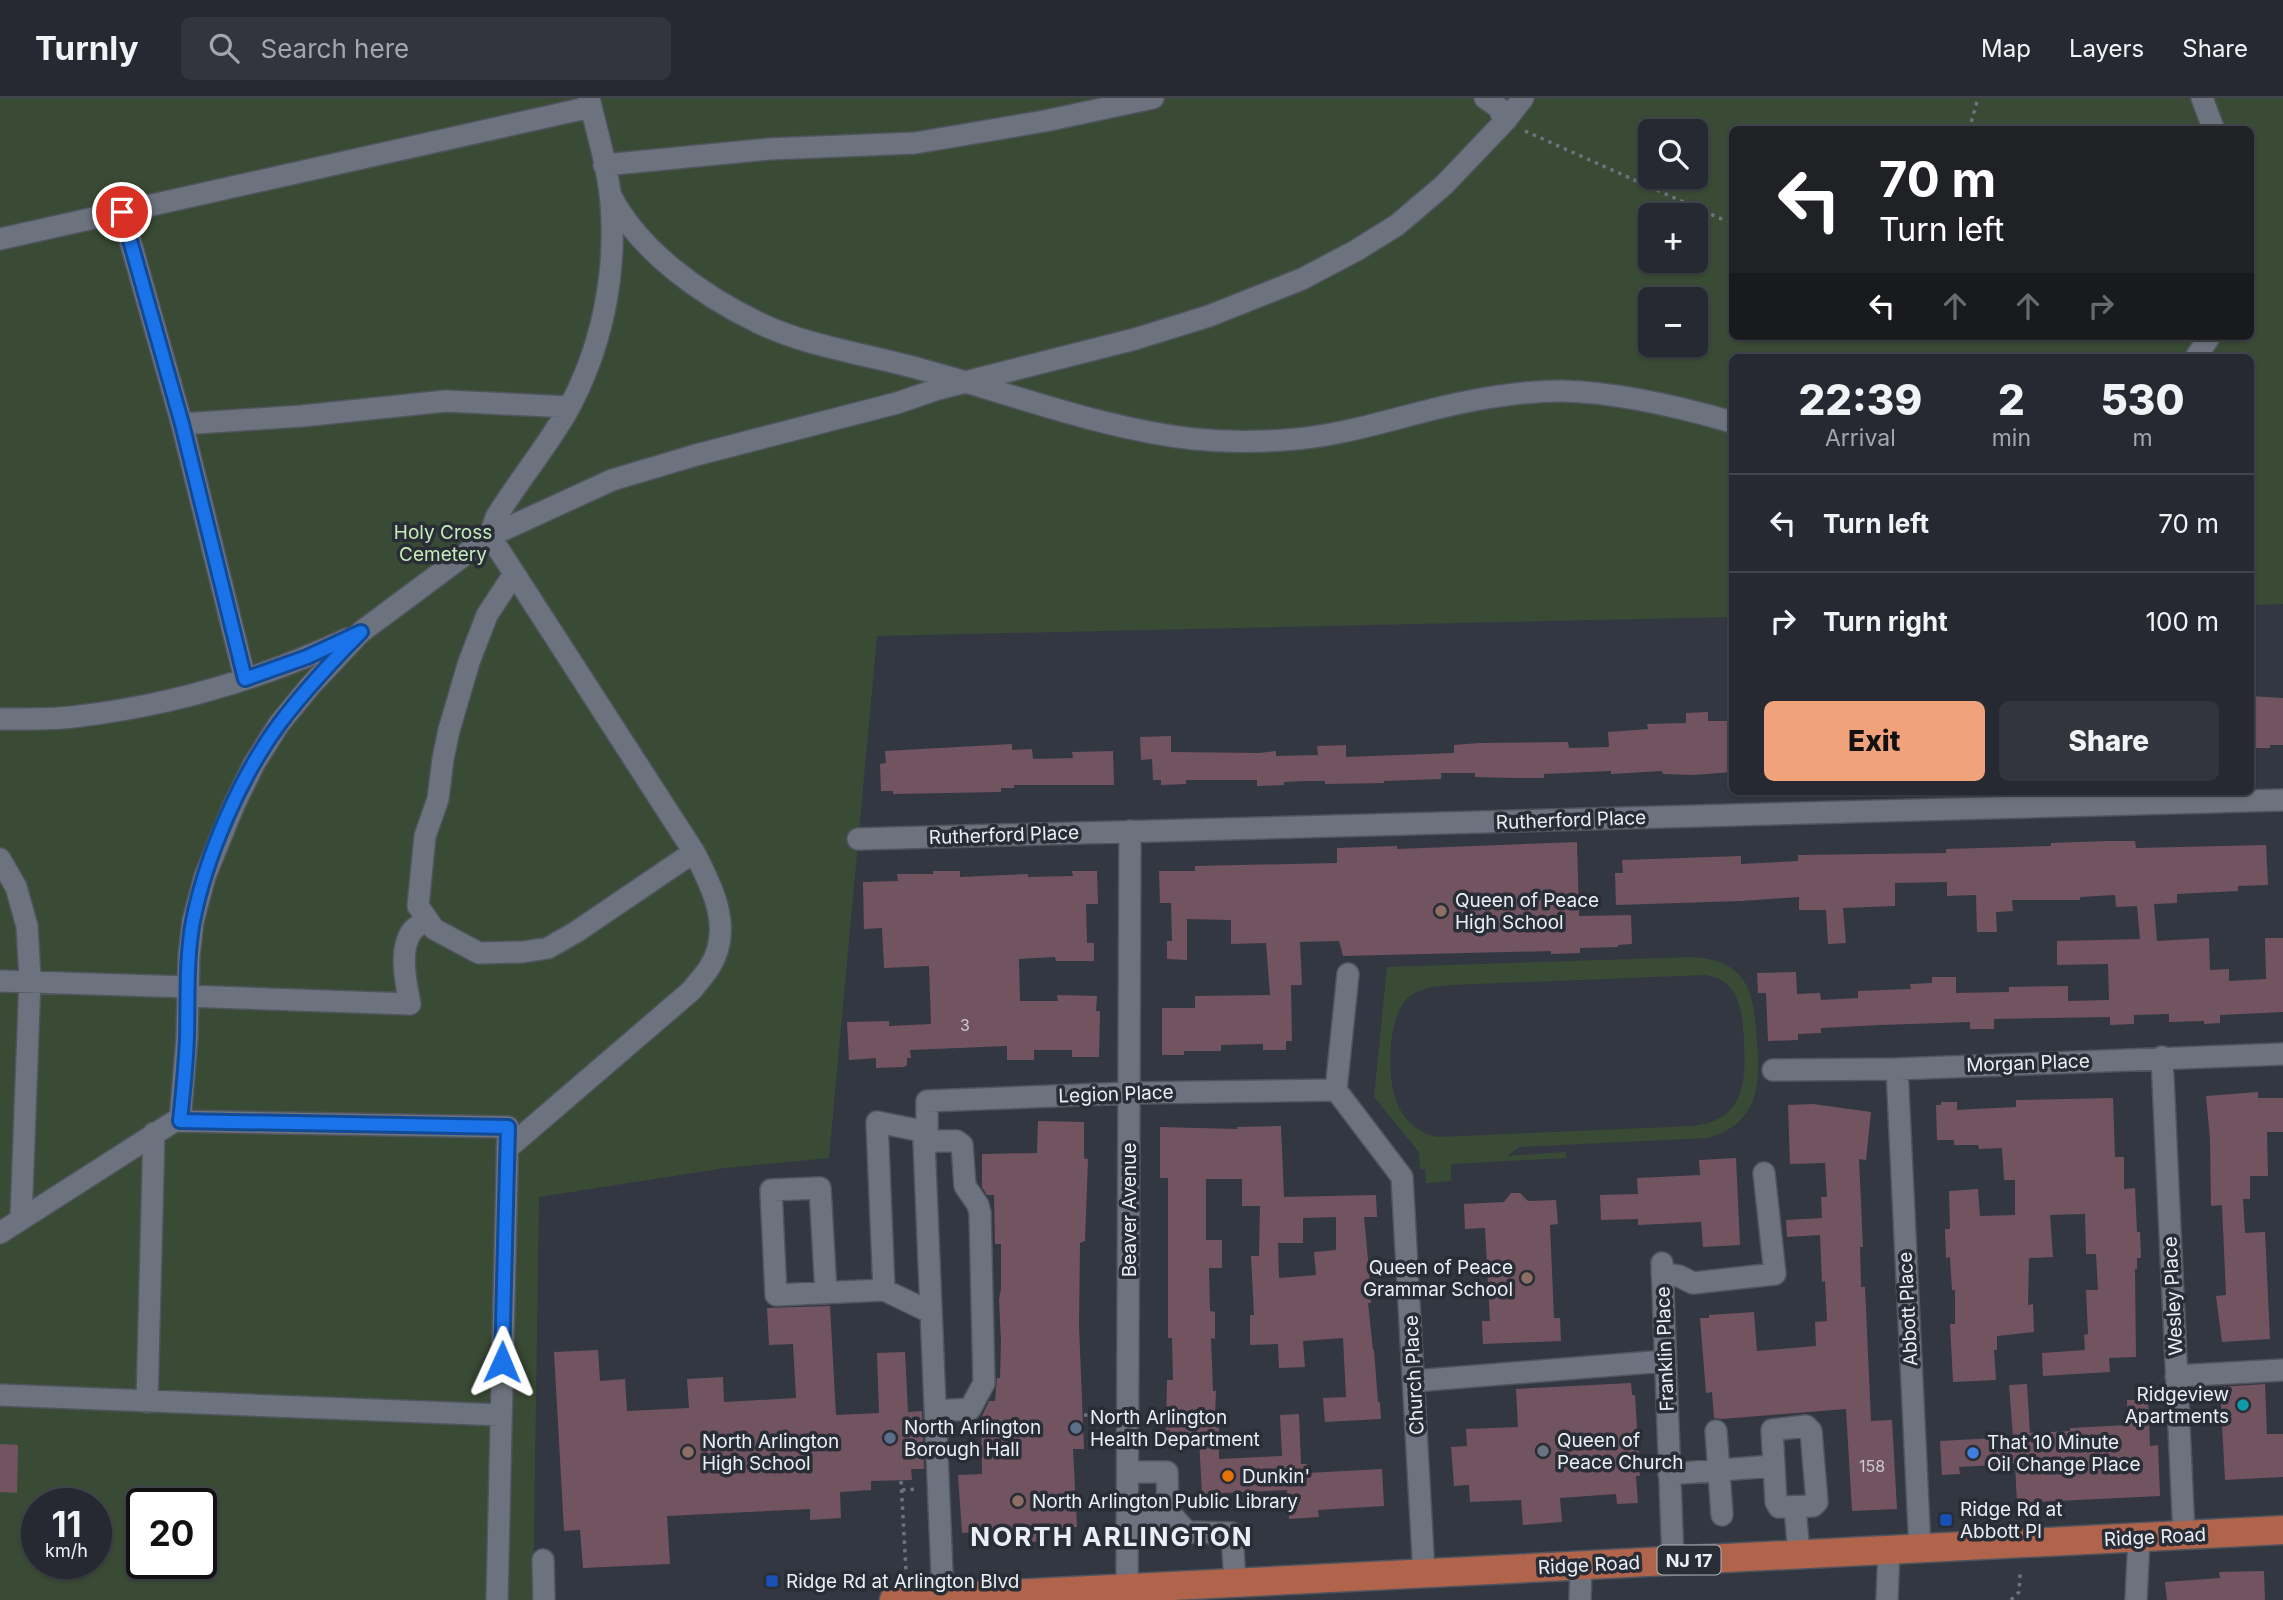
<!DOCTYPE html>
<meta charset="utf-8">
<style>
:root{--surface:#262931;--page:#32353d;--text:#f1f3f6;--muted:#a4a6ab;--line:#42454d;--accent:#f0a27a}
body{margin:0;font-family:Inter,sans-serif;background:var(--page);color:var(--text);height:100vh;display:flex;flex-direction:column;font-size:26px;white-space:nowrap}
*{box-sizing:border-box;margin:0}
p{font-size:23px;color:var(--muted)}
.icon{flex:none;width:38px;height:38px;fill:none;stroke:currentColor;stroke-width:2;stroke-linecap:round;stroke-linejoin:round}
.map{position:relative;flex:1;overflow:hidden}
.sheet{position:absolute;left:1729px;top:256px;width:525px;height:441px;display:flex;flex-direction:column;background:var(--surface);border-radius:10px;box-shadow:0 2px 5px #0004,0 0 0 2px var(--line)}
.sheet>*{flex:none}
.hud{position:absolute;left:1729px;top:28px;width:525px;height:214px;border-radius:10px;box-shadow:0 2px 5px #0004,0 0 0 2px var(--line);background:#202124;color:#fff;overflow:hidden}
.controls{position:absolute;left:1638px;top:21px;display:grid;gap:14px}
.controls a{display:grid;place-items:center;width:70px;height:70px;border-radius:10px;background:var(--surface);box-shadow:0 2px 5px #0004,0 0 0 2px var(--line);font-size:35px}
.speed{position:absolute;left:21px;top:1390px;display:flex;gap:14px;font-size:35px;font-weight:700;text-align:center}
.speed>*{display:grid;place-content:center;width:91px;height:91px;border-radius:50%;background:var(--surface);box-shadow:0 2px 5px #0004,0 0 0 2px var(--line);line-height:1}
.speed small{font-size:18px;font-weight:400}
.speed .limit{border:4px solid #111;border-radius:10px;background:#fff;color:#111}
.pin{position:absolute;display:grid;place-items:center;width:60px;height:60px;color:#fff;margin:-30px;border:4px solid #fff;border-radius:50%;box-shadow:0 2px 7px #0007}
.me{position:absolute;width:77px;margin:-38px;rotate:1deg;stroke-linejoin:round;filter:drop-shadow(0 0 5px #0008)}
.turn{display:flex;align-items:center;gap:24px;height:147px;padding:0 35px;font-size:32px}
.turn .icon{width:91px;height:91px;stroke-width:2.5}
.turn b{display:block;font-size:49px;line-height:60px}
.lanes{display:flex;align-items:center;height:66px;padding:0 35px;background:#0003;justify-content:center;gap:35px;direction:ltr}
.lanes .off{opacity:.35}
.eta{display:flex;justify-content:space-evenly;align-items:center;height:119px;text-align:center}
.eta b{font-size:42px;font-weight:800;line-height:49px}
.cta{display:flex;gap:14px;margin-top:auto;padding:14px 35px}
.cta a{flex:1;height:80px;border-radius:10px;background:var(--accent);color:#111;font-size:28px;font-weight:800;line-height:80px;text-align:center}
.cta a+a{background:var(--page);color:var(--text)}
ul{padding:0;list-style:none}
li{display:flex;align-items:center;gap:21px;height:98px;padding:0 35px;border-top:2px solid var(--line)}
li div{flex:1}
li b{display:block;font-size:26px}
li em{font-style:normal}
header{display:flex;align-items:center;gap:42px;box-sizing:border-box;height:98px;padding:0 35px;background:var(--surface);border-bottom:2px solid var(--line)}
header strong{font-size:33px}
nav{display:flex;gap:38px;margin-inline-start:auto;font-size:24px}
.search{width:490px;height:63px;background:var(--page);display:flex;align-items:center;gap:18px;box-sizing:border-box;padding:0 24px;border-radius:10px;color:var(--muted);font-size:26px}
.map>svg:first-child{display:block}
.green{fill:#3a4b35;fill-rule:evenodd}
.building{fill:#725461;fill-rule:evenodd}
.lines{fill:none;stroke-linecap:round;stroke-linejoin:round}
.minor-casing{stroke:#50545d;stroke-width:24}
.major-casing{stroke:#50545d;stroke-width:31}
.path{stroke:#6d727b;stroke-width:3.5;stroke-dasharray:3.5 5;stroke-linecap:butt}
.minor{stroke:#6d737e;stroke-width:21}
.major{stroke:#b1644c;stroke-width:28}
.route-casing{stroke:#114b97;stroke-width:18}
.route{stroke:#1a73e8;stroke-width:12}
.education-dot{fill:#8d6e63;stroke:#282d36;stroke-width:2.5}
.culture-dot{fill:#0f9aa8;stroke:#282d36;stroke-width:2.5}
.service-dot{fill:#5c6f8a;stroke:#282d36;stroke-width:2.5}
.worship-dot{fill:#6b7280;stroke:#282d36;stroke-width:2.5}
.shop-dot{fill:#3f7fe0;stroke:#282d36;stroke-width:2.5}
.food-dot{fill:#e8710a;stroke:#282d36;stroke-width:2.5}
.transit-dot{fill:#1a4fb4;stroke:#282d36;stroke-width:2.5}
.labels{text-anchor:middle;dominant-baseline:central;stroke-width:7;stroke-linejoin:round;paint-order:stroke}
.number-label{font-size:16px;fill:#cdc8d0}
.shield{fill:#282d36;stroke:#b0b4bc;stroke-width:2}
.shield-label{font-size:18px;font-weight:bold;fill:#ebeef5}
.park-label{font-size:19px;fill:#c6eaba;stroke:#282d36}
.street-label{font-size:19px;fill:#ebeef5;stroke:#282d36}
.poi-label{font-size:19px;fill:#ebeef5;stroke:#282d36;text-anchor:start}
.district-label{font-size:26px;font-weight:bold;letter-spacing:2px;fill:#ebeef5;stroke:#282d36}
</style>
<header>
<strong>Turnly</strong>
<div class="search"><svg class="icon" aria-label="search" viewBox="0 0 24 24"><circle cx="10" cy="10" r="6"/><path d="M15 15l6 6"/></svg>Search here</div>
<nav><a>Map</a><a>Layers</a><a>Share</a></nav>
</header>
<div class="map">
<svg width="2283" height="1502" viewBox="0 0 2283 1502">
<rect width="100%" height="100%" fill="#323741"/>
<path class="green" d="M0,0H2283V506L2251,507L2250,259H1732V519L877,538L829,1060L725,1070L539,1099L533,1502H0ZM1732,32H2250V238H1732ZM1650,33H1696V79H1650ZM1650,117H1696V163H1650ZM1650,201H1696V247H1650ZM37,1405H96V1465H37ZM142,1405H201V1465H142Z
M1695,859C1751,864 1754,898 1757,945C1761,988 1757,1027 1707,1040L1519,1049L1507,1058L1566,1054V1060L1451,1066V1083L1426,1085L1425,1071H1420L1419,1054L1374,999L1387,869ZM1705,877C1740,881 1743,916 1744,944C1746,986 1744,1022 1693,1028L1436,1039C1393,1027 1388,985 1391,947C1393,929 1396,910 1410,898C1422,889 1437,888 1451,887Z"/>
<path class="building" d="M2250,598L2283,600V647H2270V650H2250Z
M1708,614V623H1732V674L1694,677L1663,676L1662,673L1611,676V673L1544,676V680H1515L1475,679V675H1441V681L1384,683V685L1325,686V683H1305L1284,684V687L1257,688V682H1186V686L1161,687V682H1153L1152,661L1141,662L1140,639L1171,638V654L1259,655L1276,653V658L1318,657L1317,648L1346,647V659L1454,655V647L1479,645L1568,644L1569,650L1609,649L1608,634L1648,631L1647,626L1686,625V615Z
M1012,646V652L1032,651L1033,661L1073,660L1072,654L1113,653L1114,687H1014V690H1001V694L893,696V693H881L880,666L886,665L885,653Z
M2106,743H2135L2136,750L2266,747L2268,787L2238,788V793L2177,796V805L2154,806L2157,843L2209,840L2210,872L2229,871V883L2266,881L2265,840H2283V914L2220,917V925L2204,926V923L2169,924V916L2134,917V926L2110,927V919L1994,921V931H1970V924L1880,927L1821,930V935L1798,936V942L1768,943L1766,895H1758L1757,875L1796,874L1797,896L1820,895L1821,902L1858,900V893L1911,891L1910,886L1932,885V879H1956V895L2009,894V889L2068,888V903L2109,902L2108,866L2057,867V843L2140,841L2137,808L2116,809L2115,797L2080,799V802H2012L2013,813L1996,814L1997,834H1977L1976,797L1947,798V784L1895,785V808L1843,810L1846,845L1828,846L1826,812H1799V799L1741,803L1616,807L1615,775H1623L1622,762L1741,758V766L1798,763V757L1946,755V751L2051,748V745Z
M1577,744L1579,818L1631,817L1632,846L1618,847V849L1580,850V855L1551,856V853L1343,858L1339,843L1300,844L1302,887H1291L1292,943H1286V952H1263V946L1221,947V953H1184V957H1162V910H1195V898L1270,897L1266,845L1231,846V822L1187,821V862L1167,861V843H1172L1171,805H1160L1159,773H1195V768L1337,765V750L1397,748V751Z
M933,773H960V779L1028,776V779L1073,778L1072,773H1097L1098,806H1086L1087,845H1094V863H1056L1055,859L1019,861L1020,903H1058L1057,897L1097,898L1096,913H1100L1099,959H1072V952H1034V962H1007V948L910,952L911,960H907V967L904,969L876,970V960L849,962L847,924L889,923V928L931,926L929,868L884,870L882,830L864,831L863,784L898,783L897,776H933Z
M2258,994V1000H2283V1034H2267L2268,1078H2250V1101H2243L2245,1135L2265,1134L2270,1241L2222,1244L2216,1198L2226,1197L2222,1107L2211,1108L2210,1041L2206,998Z
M2113,1000L2115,1059H2124V1091L2135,1090L2137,1134H2140L2141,1160H2137V1171H2135L2136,1259L2109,1260L2110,1274L2043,1278L2042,1255L2085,1252L2084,1237L2088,1236L2086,1192H2098L2096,1156H2086L2085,1116L2050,1117L2053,1159L2029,1160L2028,1207L2033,1206L2034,1234L1997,1238V1252H1994L1996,1282L1953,1284L1950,1226H1955V1192H1952L1950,1159L1946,1160L1945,1131H1950L1949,1093L1978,1091L1980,1118L2015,1117V1082H2004L2002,1050L1979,1051L1978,1047H1954V1042H1937L1936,1007H1941V1004H1957V1012L1974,1011L2016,1009V1002Z
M1813,1006L1871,1014L1866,1062L1859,1061L1863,1149H1860L1861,1189H1865L1871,1323L1892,1322L1897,1411L1852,1413L1846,1311L1722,1321L1714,1320L1712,1294L1706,1295L1700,1220H1709V1217L1754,1214L1757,1253L1816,1248L1815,1224L1827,1223L1825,1183L1822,1184L1820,1137L1787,1139L1786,1122L1822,1120L1821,1099H1827L1825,1065L1790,1066L1788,1007Z
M1038,1023L1084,1024V1058L1085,1061H1088L1085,1143L1080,1145L1079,1228L1084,1351H1073L1077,1429L1044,1431V1443L1019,1445V1432L962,1435L958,1377L982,1376L981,1320L989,1303H995L997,1280H1000L1001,1244L999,1201L1001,1191V1146H995L994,1097H987L982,1089V1056L1037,1055Z
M1281,1028L1284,1099L1376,1097L1377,1119H1364L1369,1172L1371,1205H1368L1373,1252H1374L1378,1304H1380L1381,1321L1325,1324L1323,1300L1346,1299L1343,1240L1303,1243L1305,1269L1279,1270L1278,1246L1250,1247V1217H1254L1251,1158H1259L1260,1108H1242V1081H1206V1142H1222V1170H1209L1210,1213L1215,1214V1241L1211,1240L1213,1293H1216L1215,1319H1219V1361L1282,1358L1280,1317L1299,1316L1301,1366H1307V1375L1382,1371L1384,1408L1318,1412L1319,1419L1289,1421L1287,1392L1202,1396L1199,1341H1170V1332H1166L1167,1282H1173L1172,1240H1168V1080H1160V1029L1237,1031V1029ZM1336,1119V1152L1314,1154L1316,1177L1279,1180L1278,1145H1303V1120Z
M1736,1060L1740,1147L1703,1149L1701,1124L1638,1127V1121L1601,1122L1600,1097L1638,1096L1637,1080L1700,1077L1699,1062Z
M1511,1095H1520L1528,1103L1556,1102L1558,1126L1550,1127L1554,1220H1560L1561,1243L1483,1246L1482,1223H1490L1485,1130L1465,1131L1464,1106L1504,1104Z
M830,1208L836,1317L879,1315L877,1255L905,1254L908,1314L922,1313L924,1371H911L912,1382L871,1383V1392L840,1394L841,1420L810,1422V1411L667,1418L670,1466L583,1470L580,1432L564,1433L554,1254L598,1252L600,1283L625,1281L627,1313L689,1310L687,1281L723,1279L724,1304L796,1300L793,1246L769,1247L767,1210Z
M1631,1285L1632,1297H1635L1640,1378H1636L1638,1405L1617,1406L1616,1396L1560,1400L1562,1424L1523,1427L1521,1402L1470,1404L1469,1387L1454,1388L1451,1349L1467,1348L1466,1331L1518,1329L1516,1291Z
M2027,1286L2030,1335L2070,1333V1330L2128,1327L2127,1302H2148L2150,1348L2158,1347L2160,1398L2017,1405L2015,1366L1959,1369L1960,1376L1942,1377L1940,1343L2013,1339L2009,1287Z
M2265,1286L2267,1336H2283V1379L2225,1382L2220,1289Z
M0,1346L18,1347L17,1395L0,1394Z
M2264,1473L2265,1502H2167L2165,1484L2220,1480L2219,1474Z"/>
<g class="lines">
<g class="minor-casing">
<path id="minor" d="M1485,0L1499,10L1504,23
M2202,0L2214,32
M604,67L769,51L915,45L1045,23L1153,0
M611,98C640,154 703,198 759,225C809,249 867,256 920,271C1010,295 1102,331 1194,341C1223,344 1254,344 1284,342C1344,339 1402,317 1460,305C1493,298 1528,293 1561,293C1616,294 1680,309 1732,324
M122,114L182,326
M0,141L591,9
M2196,259L2210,238
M514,476L487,517L469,564L449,632L443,661L438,701L425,738L418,808L434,831L479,855L523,854L548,850L576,834L694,754
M245,581L182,326L302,318L446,303L569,309
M0,621C26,621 54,622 80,618C172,607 263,580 347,541
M858,741L2283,702
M0,761L16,789L27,828L30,880L21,1121
M1348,876L1336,992L1402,1079L1424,1476
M0,883L187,889
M187,898L410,906C406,885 398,850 413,832C417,828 423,824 427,821
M2162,959L2184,1437
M1897,971L1920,1451
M1773,972L1897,971L2283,956
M180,1023L187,940L189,858L193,823L205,778L234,707L254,666L279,626L311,587L361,534L490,438L612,382L696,357L897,305L938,291L1135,241L1209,218L1302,181L1357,152L1397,127L1444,87L1506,22L1523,0
M924,1043H957L962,1047L965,1088L978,1107L980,1115L984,1285L970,1311L936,1313
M507,1051L692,892C697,885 704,878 709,870C734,832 713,790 694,754L490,438L496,419C518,384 544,352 565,317C601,254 617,178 611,105C608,69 597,35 589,0
M0,1135L175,1023L508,1029L497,1502
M1662,1165L1673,1463
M1662,1175L1679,1178L1693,1185L1775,1176L1764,1075
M884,1192L877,1024L927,1034
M826,1195L820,1090L771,1092L776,1197L884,1192L930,1214
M2176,1278L2283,1272
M1414,1283L1665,1263
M0,1297L501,1317
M147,1304L154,1035
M1806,1328L1811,1333L1817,1404L1813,1408L1779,1409L1776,1404L1772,1332Z
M1716,1333L1722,1417
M1128,1374H1167L1168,1413L1187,1434L1232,1435L1235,1485
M1669,1376L1773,1368
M1795,1410L1799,1457
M1127,1423L1175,1422
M543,1462L544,1502
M1127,1491L1130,733
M943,1500L924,1043L927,1034V1003L1130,995L1336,992
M1580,1502L1581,1468
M1887,1502L1889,1452
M2136,1502L2139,1440"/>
</g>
<g class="major-casing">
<path id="major" d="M894,1502L2283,1432"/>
</g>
<path class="path" d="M1969,32L1978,0
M1525,33L1726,123L1732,124
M1084,1317H1108
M901,1383L906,1473
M902,1392L917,1391
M2011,1502L2019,1494L2020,1476"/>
<use href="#minor" class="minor"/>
<use href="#major" class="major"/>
</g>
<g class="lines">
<g class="route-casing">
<path id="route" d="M122,114L182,326L245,581L307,559L361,534C333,562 305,592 280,625C241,677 206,758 193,823C186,861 188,900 187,939C186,967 183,995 180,1023L508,1029L502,1264"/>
</g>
<use href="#route" class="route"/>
</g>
<g class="education-dot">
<circle cx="1441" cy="813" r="7"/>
<circle cx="1527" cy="1180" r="7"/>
<circle cx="688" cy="1354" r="7"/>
<circle cx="1018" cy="1403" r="7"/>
</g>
<circle class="culture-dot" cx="2243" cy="1307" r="7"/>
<g class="service-dot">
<circle cx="1076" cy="1330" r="7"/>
<circle cx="890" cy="1340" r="7"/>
</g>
<circle class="worship-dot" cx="1543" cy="1353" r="7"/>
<circle class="shop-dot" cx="1973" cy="1355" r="7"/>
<circle class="food-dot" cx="1228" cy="1378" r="7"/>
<g class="transit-dot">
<rect x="1939" y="1415" width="14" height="14" rx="3.5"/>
<rect x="765" y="1476" width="14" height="14" rx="3.5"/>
</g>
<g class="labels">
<g class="number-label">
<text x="965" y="927">3</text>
<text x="1872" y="1368">158</text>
</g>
<rect class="shield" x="1657.5" y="1447.5" width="63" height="29" rx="5"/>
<g class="shield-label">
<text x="1689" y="1462">NJ 17</text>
</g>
<g class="park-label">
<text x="443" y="434">Holy Cross<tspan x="443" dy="22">Cemetery</tspan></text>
</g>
<g class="street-label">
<text transform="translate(1571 722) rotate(-2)">Rutherford Place</text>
<text transform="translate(1004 737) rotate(-2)">Rutherford Place</text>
<text transform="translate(2028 965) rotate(-2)">Morgan Place</text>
<text transform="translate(1116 996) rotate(-2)">Legion Place</text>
<text transform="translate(1129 1112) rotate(-90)">Beaver Avenue</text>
<text transform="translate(2173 1198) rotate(-93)">Wesley Place</text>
<text transform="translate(1908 1211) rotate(-93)">Abbott Place</text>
<text transform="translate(1665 1251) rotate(-92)">Franklin Place</text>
<text transform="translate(1414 1277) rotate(-93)">Church Place</text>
<text transform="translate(2155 1439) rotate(-3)">Ridge Road</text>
<text transform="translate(1589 1467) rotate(-3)">Ridge Road</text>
</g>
<g class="poi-label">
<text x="1455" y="802">Queen of Peace<tspan x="1455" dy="22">High School</tspan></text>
<text x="1513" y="1169" text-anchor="end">Queen of Peace<tspan x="1513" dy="22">Grammar School</tspan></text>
<text x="2229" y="1296" text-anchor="end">Ridgeview<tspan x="2229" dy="22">Apartments</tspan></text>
<text x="1090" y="1319">North Arlington<tspan x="1090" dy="22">Health Department</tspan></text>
<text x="904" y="1329">North Arlington<tspan x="904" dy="22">Borough Hall</tspan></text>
<text x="1557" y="1342">Queen of<tspan x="1557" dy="22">Peace Church</tspan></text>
<text x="702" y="1343">North Arlington<tspan x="702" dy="22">High School</tspan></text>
<text x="1987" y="1344">That 10 Minute<tspan x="1987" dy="22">Oil Change Place</tspan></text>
<text x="1242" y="1378">Dunkin'</text>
<text x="1032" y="1403">North Arlington Public Library</text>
<text x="1960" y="1411">Ridge Rd at<tspan x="1960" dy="22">Abbott Pl</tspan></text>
<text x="786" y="1483">Ridge Rd at Arlington Blvd</text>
</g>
<g class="district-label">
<text x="1112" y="1438">NORTH ARLINGTON</text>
</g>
</g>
</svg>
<div class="controls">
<a><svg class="icon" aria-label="search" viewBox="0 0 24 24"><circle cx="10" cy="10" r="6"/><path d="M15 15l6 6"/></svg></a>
<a>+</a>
<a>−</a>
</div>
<div class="speed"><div>11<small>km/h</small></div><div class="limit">20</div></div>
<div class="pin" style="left:122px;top:114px;background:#d93025"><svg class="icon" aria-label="arrive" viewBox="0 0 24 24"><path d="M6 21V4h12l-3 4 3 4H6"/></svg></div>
<svg class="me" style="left:502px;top:1264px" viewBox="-20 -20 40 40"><path d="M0-17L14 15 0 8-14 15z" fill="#1a73e8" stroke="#fff" stroke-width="4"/></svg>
<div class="hud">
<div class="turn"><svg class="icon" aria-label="left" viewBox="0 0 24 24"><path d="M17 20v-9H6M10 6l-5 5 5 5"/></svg><div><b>70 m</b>Turn left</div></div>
<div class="lanes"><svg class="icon" aria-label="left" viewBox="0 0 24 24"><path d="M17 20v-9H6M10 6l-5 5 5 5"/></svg><svg class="icon off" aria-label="ahead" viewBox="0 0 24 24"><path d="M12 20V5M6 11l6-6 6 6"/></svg><svg class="icon off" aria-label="ahead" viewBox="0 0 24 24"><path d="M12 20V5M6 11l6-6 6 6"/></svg><svg class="icon off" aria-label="right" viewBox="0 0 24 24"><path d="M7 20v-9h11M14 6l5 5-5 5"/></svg></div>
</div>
<section class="sheet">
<div class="eta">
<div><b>22:39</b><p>Arrival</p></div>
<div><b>2</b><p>min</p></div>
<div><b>530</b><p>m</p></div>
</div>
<ul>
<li><svg class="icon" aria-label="left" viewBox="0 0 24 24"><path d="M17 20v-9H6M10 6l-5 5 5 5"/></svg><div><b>Turn left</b></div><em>70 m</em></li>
<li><svg class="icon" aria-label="right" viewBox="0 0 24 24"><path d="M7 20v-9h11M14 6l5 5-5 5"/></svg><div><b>Turn right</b></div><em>100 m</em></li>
</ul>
<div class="cta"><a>Exit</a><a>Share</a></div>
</section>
</div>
